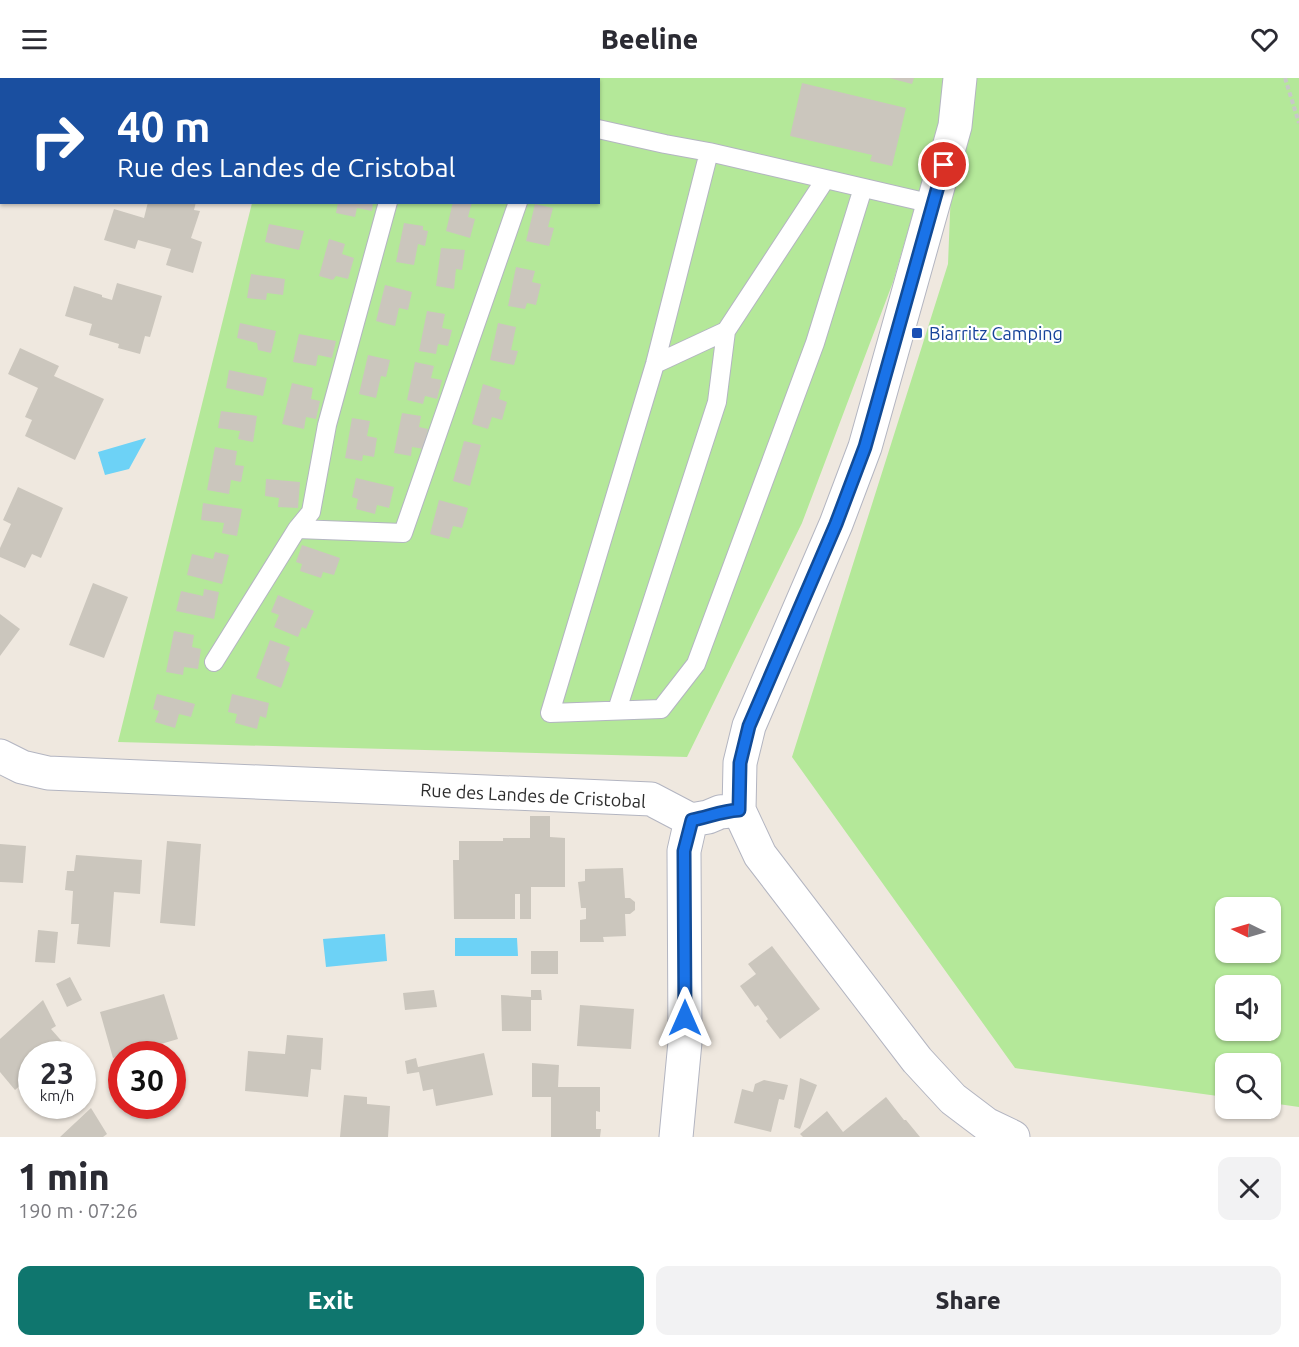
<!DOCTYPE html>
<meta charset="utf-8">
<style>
:root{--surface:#fff;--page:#f2f2f3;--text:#2b2b33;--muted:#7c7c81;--accent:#0f766e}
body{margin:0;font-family:Ubuntu,sans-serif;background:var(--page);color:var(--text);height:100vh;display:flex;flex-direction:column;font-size:22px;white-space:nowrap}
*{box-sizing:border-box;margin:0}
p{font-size:20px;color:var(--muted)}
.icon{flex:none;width:33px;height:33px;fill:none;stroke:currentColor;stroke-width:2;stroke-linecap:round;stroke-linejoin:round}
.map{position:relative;height:1059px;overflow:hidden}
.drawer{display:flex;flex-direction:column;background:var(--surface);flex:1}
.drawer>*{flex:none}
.hud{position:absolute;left:0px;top:0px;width:600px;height:126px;box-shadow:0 2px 4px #0004;background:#1a4fa0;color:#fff;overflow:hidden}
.needle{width:39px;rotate:275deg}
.controls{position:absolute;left:1215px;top:819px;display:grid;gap:12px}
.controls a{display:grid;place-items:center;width:66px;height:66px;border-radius:12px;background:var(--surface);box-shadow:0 2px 4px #0004;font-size:30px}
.speed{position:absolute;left:18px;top:963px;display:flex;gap:12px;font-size:30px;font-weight:700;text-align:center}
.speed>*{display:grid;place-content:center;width:78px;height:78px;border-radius:50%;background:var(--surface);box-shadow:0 2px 4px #0004;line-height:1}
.speed small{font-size:15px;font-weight:400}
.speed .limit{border:9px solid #d22;background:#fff;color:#111}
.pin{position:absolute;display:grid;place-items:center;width:51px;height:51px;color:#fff;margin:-26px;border:3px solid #fff;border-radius:50%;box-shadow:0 2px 6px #0007}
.me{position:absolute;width:66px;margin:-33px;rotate:0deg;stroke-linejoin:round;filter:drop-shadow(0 0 4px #0008)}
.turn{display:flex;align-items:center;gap:21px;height:126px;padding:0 18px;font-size:27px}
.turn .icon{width:78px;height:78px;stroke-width:2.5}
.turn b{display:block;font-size:42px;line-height:51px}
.round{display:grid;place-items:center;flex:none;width:63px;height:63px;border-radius:12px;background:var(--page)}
.headline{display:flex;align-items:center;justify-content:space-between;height:102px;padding:0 18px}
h1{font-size:36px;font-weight:800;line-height:45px}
.cta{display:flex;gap:12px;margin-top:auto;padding:12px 18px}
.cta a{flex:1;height:69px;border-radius:12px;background:var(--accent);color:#fff;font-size:24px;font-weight:800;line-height:69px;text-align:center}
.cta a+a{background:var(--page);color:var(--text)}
header{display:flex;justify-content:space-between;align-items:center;height:78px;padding:0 18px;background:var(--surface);font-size:27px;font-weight:800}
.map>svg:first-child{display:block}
.green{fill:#b4e899;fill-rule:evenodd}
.water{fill:#6dd2f6}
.building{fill:#cbc6bd}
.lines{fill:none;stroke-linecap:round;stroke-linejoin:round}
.lane-casing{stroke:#b3b5c1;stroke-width:20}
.street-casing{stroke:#b3b5c1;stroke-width:35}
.path{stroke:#c8c8c8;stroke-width:4;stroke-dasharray:4.5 3;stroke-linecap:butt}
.lane{stroke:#fff;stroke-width:18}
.street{stroke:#fff;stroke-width:33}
.route-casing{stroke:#114b97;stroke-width:15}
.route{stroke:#1a73e8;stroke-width:10}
.transit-dot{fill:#1a4fb4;stroke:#fff;stroke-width:2}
.labels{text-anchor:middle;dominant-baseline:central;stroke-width:4.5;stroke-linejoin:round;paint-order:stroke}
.transit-label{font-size:18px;fill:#164399;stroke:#fff;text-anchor:start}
.street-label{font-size:18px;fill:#2d2d2d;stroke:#fff}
</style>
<header><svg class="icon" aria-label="menu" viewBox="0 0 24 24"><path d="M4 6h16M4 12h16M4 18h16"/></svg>Beeline<svg class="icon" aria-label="heart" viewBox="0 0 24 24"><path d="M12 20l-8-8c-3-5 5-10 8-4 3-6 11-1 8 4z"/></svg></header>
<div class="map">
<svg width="1299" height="1059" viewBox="0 0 1299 1059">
<rect width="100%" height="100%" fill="#efe8df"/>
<path class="green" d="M283,0H1299V1029L1271,1025L1270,986H1226L1225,1019L1015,990L792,679L948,186L953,61L950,9L893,204L802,445L687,679L118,664L252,125L598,124V2L283,1ZM1226,830H1270V874H1226ZM1226,908H1270V952H1226Z"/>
<path class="water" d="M146,360L129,391L105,397L98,374Z
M385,856L387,883L326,889L323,861Z
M455,860H517L518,878H455Z"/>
<path class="building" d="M889,0H914L912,6Z
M802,5L906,30L892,88L870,83L872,77L790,58Z
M148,124H196L194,132L200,133L191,160L202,164L193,195L166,187L171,171L138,162L135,171L104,162L114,131L144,140Z
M338,124H373L372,133L357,130L355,139L336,135Z
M453,124H472L468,139L475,141L470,160L446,153Z
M535,126L553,130L548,149L554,150L549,168L526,163Z
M404,145L423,148V152L428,153L425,168L418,166L414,187L396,184Z
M269,146L304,153L299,172L265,164Z
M329,161L345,166L342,176L354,180L348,201L336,198L333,202L319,198Z
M441,170L465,172L462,192L456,191L454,211L436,208Z
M516,189L535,193L532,204L541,206L536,227L527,225L525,231L508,228Z
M251,196L285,201L283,217L267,215L266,222L247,220Z
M117,205L162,218L150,259L145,258L140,276L118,270L119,266L89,257L92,246L65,238L74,208L102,217V219L112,222Z
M385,207L412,214L408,232L399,230L395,248L376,243Z
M427,233L445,236L442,250L452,252L448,268L438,266L436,276L419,273Z
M240,245L276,253L271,275L258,272L257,265L237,260Z
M498,245L516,249L511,272L518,273L514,287L490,282Z
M299,256L336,263L332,280L318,277L316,288L293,284Z
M20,270L59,288L54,298L104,321L75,382L25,358L32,342L25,339L38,310L8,296Z
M368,277L390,282L386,299L381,298L376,320L359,316Z
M415,284L434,288L431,300L442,302L437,321L425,318L423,326L407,322Z
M229,292L267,300L263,318L226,310Z
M292,305L313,310L311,321L320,323L316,341L306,339L304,351L282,346Z
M483,306L501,312L499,321L507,324L502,342L492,339L488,351L472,346Z
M221,333L257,338L253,364L238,361L240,353L218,350Z
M402,335L421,338L419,349L428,351L424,371L412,369L411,378L394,375Z
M352,340L370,343L367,358L377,360L374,379L363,377L362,383L345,380Z
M464,363L481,367L470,408L453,403Z
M215,369L237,373L235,387L244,388L241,404L231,402L229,416L207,412Z
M356,400L394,409L389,430L377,427L375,436L356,431L358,421L352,419Z
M266,401L300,404L298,430L278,429L279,420L265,418Z
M18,409L63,430L41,480L32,476L25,490L0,479V470L11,446L3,442Z
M439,422L468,430L462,450L453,448L449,461L430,456Z
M203,425L242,431L237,458L222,455L224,445L201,442Z
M302,467L340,480L334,497L323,494L321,500L300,493L302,486L296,484Z
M215,474L229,477L222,506L187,497L192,476L213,481Z
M93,505L128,519L104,580L69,567Z
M204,511L219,514L214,541L176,533L181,513L203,518Z
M278,517L314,533L306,551L302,549L298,559L274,549L279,537L271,534Z
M0,536L20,551L0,578Z
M174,553L194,557L192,569L201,571L198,591L184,589L183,597L166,594Z
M270,562L290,569L285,582L290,585L281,610L256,600Z
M157,616L195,626L191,639L179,636L175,650L155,644L159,633L153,631Z
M232,616L269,625L266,640L260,638L257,651L235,645L237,636L228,634Z
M530,738H550V759L565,760V809H531V841H520V816H515V841H454L453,782H459V763H503V760H530Z
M167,763L201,766L195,848L160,845Z
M0,766L26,768L23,805L0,804Z
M76,777L142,782L140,816L114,814L110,869L77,866L79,846H71L73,813L65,812L67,793H74Z
M623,790L625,820H630L635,824V832L630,836H625L626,858L603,859L604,864H580V842L586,841V830H581L578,804L585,803V791Z
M38,852L58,854L55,885L35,884Z
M772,868L820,931L780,961L766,943L768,941L758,927L755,929L740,908L756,896L748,886Z
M531,873H558V896H531Z
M70,899L82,922L67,929L56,906Z
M434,912L437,929L405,932L403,915Z
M531,912H541L542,922H531V953H502L501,917L531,919Z
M164,916L178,961L113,980L100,934Z
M43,922L56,948L51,951L66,968L56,976H32V997L15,1012L0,994V961Z
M580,927L634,931L631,971L577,968Z
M287,957L323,960L321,992L311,991L308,1019L245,1013L248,973L285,976Z
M484,975L493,1017L436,1028L433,1011L423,1013L419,994L407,996L405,983L416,980L418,989Z
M532,985L559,987L558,1009H600V1034L596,1033V1051H601L600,1059H551V1019H532Z
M800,1000L817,1007L800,1051L794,1049Z
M764,1002L788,1007L784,1022L779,1021L771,1054L734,1045L742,1011L753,1014L755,1006Z
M344,1017L367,1019V1026L390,1028L388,1059H340Z
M886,1019L904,1042H906L920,1059H803L800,1056L827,1033L843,1054Z
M91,1030L107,1056L103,1059H60Z"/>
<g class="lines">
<g class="lane-casing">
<path id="lane" d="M335,2V0
M423,2L424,0
M484,2L485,0
M598,51L665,66L709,74L933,126
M709,74L655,286L550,635L661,631L696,586L815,265L863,110
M655,286L726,253
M297,451L311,434L327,347L388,124
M214,584L297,451L403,455L518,124
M617,632L717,324L726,253L825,102"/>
</g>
<g class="street-casing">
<path id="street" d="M960,0L955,48L865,369L836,446L749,648L740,685L739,732L760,777L917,982L953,1021L986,1046L1013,1059
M127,2V0
M0,678L22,689L48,695L651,721L691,742L708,739L720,734L739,732
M676,1059L685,964L684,773L691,742"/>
</g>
<path class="path" d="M1285,0L1299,45"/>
<use href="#lane" class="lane"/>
<use href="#street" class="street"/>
</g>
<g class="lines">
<g class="route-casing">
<path id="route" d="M685,940L684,773L692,742C708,739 722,733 739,732L740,685L749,648L836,446L865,369L944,87"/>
</g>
<use href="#route" class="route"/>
</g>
<rect class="transit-dot" x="911" y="249" width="12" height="12" rx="3"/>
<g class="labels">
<g class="transit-label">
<text x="929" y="255">Biarritz Camping</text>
</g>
<g class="street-label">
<text transform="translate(533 717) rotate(3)">Rue des Landes de Cristobal</text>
</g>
</g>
</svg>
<div class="controls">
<a><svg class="needle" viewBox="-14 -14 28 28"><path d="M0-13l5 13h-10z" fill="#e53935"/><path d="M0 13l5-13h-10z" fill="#7c7c81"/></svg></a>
<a><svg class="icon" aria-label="sound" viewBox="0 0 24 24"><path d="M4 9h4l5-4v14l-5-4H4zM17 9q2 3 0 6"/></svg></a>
<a><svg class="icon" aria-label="search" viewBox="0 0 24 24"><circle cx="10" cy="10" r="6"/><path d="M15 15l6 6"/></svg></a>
</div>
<div class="speed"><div>23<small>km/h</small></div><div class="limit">30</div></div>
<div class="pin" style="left:944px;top:87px;background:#d93025"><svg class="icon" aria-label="arrive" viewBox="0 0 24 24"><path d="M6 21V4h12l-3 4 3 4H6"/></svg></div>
<svg class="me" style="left:685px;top:940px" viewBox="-20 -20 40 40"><path d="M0-17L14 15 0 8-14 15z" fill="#1a73e8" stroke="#fff" stroke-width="4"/></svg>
<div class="hud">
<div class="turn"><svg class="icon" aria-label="right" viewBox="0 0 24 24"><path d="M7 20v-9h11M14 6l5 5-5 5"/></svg><div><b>40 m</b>Rue des Landes de Cristobal</div></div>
</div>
</div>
<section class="drawer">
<div class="headline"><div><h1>1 min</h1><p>190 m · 07:26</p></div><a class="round"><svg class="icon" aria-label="close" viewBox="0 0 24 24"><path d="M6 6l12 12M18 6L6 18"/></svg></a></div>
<div class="cta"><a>Exit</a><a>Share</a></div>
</section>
